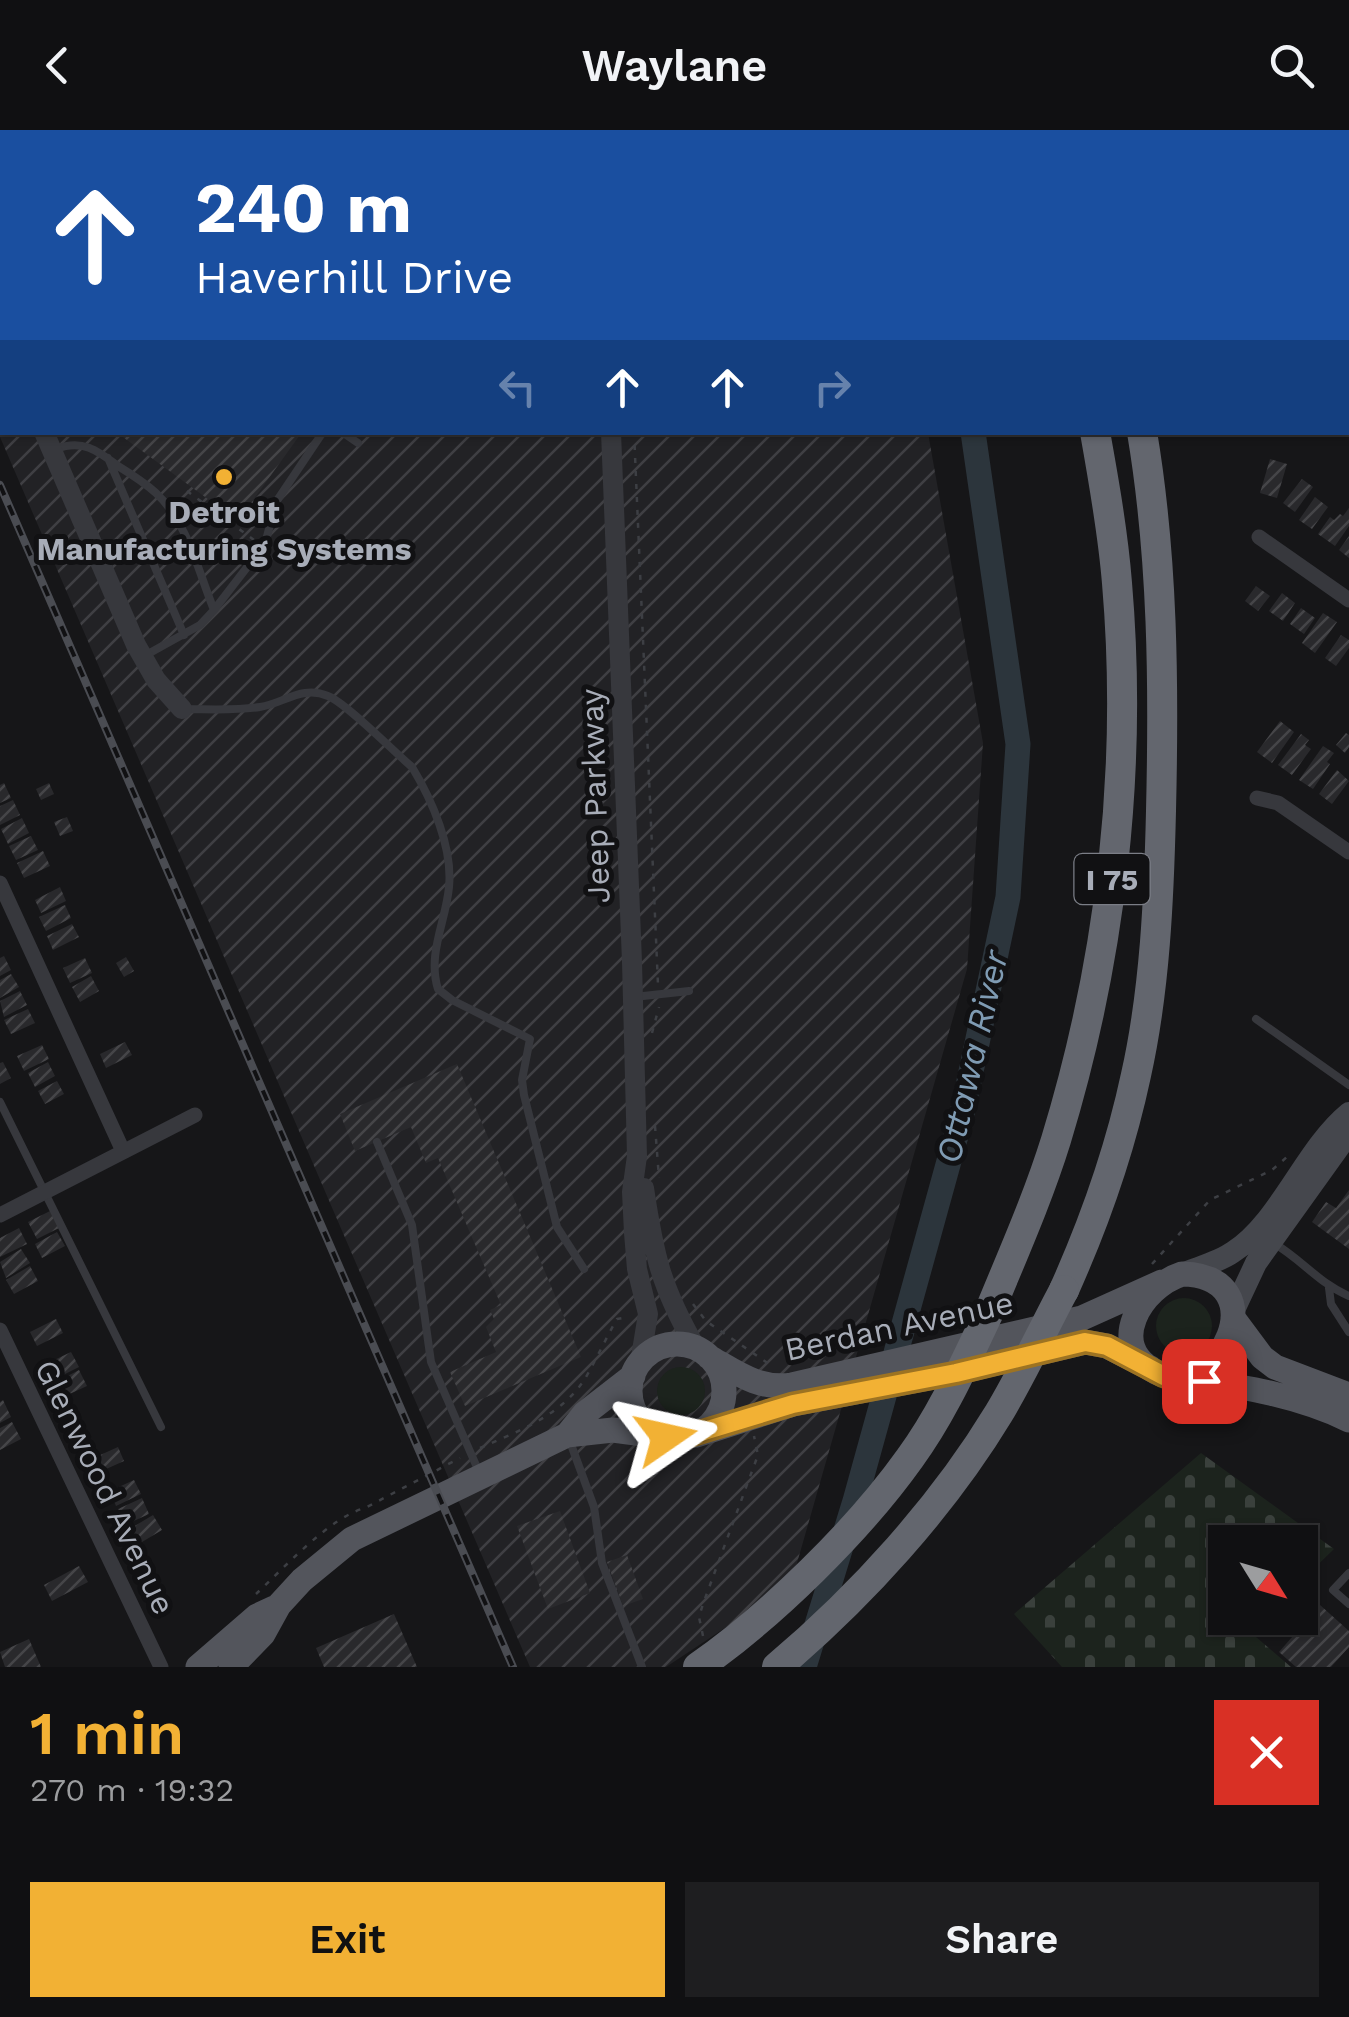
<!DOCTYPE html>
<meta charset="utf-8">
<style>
:root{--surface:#101012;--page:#1e1e20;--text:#f1f3f6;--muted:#9c9d9f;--line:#303032;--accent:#f2b134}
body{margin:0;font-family:"Work Sans",sans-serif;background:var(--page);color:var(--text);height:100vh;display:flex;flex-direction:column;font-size:38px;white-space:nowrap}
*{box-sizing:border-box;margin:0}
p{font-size:32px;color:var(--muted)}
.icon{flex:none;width:55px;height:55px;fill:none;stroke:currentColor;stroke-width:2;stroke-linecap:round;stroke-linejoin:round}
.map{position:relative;height:1537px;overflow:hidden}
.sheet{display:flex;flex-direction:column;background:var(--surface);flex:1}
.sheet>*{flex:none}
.hud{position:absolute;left:0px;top:0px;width:1350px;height:305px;box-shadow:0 2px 8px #0004,0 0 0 2px var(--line);background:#1a4fa0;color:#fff;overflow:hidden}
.needle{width:65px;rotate:127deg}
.fabs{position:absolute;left:1208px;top:1395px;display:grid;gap:20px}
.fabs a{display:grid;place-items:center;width:110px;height:110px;border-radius:0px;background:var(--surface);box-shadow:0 2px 8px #0004,0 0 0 2px var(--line);font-size:50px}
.pin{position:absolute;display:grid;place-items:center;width:85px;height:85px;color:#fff;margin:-42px;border-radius:20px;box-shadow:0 5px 15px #0006}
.me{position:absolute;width:110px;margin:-55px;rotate:79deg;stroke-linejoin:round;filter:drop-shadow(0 0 8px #0008)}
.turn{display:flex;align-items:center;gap:35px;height:210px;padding:0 30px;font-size:45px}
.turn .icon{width:130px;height:130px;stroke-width:2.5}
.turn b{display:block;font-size:70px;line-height:85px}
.lanes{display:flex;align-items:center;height:95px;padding:0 30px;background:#0003;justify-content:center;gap:50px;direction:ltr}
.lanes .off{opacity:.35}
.round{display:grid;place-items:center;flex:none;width:105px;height:105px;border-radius:0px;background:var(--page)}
.overview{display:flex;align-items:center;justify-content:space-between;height:170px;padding:0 30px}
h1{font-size:60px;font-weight:600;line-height:75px;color:var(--accent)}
.button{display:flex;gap:20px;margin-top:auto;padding:20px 30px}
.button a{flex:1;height:115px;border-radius:0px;background:var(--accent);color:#111;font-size:40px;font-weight:600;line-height:115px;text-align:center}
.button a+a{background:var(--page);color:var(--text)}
header{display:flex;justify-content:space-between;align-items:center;height:130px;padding:0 30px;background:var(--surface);font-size:45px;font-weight:600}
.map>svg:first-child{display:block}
.industrial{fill:url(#industrial-furrows)}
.grass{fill:#1c231d}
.cemetery{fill:url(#cemetery-stones)}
.park{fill:url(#park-tufts)}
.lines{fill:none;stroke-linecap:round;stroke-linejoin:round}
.river{stroke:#2c353c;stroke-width:25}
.building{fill:url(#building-hatch)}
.path{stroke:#3d3f44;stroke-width:2.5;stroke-dasharray:5 8;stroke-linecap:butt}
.service{stroke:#37383d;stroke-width:8}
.minor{stroke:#37383d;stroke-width:15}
.tertiary{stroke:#37383d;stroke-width:20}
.secondary{stroke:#45474d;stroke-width:22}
.primary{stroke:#53555c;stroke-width:25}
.motorway{stroke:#63666e;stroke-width:30}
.rail-casing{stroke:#4a4c52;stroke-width:8}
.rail{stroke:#111113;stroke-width:4;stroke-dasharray:11;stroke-linecap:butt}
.motorway-bridge{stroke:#63666e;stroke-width:30}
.route-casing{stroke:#9d7322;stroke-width:25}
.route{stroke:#f2b134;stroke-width:18}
.poi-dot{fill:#f2b134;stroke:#111113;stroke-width:4}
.labels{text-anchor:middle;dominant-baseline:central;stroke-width:10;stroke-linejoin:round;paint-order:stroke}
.shield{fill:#111113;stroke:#7b7e86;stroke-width:2.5}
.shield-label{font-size:30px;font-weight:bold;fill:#a8adb8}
.poi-label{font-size:32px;font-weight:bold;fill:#a8adb8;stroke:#111113}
.street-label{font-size:32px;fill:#a8adb8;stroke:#111113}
.water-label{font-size:35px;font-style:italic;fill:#7f9bb3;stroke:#111113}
</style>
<header><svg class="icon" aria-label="back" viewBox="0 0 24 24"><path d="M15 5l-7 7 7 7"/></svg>Waylane<svg class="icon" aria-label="search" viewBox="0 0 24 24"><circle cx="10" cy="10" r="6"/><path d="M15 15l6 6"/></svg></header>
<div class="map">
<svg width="1349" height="1537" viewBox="0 0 1349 1537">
<defs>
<pattern id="industrial-furrows" width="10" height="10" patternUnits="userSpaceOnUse" patternTransform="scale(2.5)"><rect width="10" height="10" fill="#222225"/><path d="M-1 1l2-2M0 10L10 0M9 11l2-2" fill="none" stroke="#3f3f43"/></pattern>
<pattern id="cemetery-stones" width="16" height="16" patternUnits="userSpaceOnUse" patternTransform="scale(2.5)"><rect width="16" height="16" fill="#1c231d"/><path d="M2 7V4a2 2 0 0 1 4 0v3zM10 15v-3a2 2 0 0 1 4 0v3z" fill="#3a403c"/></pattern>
<pattern id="park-tufts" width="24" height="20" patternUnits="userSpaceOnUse" patternTransform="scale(2.5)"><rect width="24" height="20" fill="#1c231d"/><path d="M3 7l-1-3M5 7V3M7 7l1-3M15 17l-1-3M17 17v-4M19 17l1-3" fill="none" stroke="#3a403c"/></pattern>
<pattern id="building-hatch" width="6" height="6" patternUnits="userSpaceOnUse" patternTransform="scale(2.5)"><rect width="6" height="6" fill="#29292c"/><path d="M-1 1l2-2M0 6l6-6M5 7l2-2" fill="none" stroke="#454548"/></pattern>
</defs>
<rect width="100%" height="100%" fill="#161618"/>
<path class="industrial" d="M0,0H874L875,2H2V302L928,303L983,613L967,839L791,1454L666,1537H530L0,307Z"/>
<path class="grass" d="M1156 1196a28 28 0 1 1 56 0a28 28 0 1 1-56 0Z
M657 1261a24 24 0 1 1 48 0a24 24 0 1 1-48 0Z"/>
<path class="cemetery" d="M1201,1323L1334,1419L1300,1452V1412H1225V1488H1262L1249,1501L1291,1537H1062L1014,1484Z"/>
<path class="park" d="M1199,0H1349L1348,121V2Z"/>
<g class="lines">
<path class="river" d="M921,0V2
M804,1537L855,1371L962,984L1008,767L1018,614L973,302"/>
</g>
<path class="building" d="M116,302H302L238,391Z
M1270,329L1287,334L1277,368L1260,363Z
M1302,349L1313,357L1295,382L1283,373Z
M1315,367L1328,377L1312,399L1299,390Z
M1349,378V396L1335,416L1318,404L1330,387L1334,390L1340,384L1343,386Z
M1349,406V428L1339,420Z
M1256,456L1270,466L1258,481L1245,471Z
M1282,463L1295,473L1283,491L1269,481Z
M1301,478L1315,488L1304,504L1290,494Z
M1323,483L1337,492L1315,523L1302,513Z
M1341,505L1349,510V518L1336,536L1325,528Z
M1280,591L1294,602L1272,633L1257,622Z
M1346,603L1349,605V617L1345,623L1336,615Z
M1301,604L1309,610L1305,615L1311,619L1292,645L1278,635Z
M1323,616L1334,623L1327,632L1330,634L1313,659L1299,650Z
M1337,640L1349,651L1332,674L1319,664Z
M4,653L11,668L0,673V655Z
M49,653L54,664L41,670L36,659Z
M13,670L20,685L0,695V676Z
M67,687L73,701L60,706L54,692Z
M22,688L29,703L8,714L1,699Z
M31,706L38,720L16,730L9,716Z
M43,721L50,736L24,748L17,733Z
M60,757L66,771L41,783L35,770Z
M65,775L71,788L46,801L39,787Z
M72,794L79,807L53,820L47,806Z
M4,826L11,840L0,846V828Z
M126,827L134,841L124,847L116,833Z
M85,828L92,843L70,853L63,838Z
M11,844L19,857L0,868V850Z
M91,846L99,861L80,872L72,857Z
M20,861L27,875L4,887L0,871Z
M28,879L35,893L11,904L4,890Z
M125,912L132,925L106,938L100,924Z
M42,915L49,929L24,941L17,926Z
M3,932L11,948L0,954V933Z
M48,932L55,946L35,957L28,943Z
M457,934L581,1227L465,1276L450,1242L496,1222L486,1197L494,1189L490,1180L501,1175L438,1028L426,1033L411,997L355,1021L340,984Z
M57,951L64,964L45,974L38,961Z
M1349,1060V1119L1312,1092L1326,1072L1336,1078Z
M50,1081L59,1098L37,1109L28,1092Z
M19,1098L27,1114L0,1127V1108Z
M57,1102L65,1116L42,1128L35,1114Z
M21,1119L30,1133L6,1148L0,1132Z
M30,1136L38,1151L14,1164L6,1150Z
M56,1189L63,1203L37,1216L30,1202Z
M71,1222L79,1237L55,1249L48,1233Z
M79,1240L87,1256L63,1267L56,1252Z
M3,1270L11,1287L0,1293V1272Z
M12,1292L21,1309L0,1320V1298Z
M118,1317L124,1331L104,1340L98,1326Z
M134,1350L141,1364L116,1376L110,1361Z
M142,1368L149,1384L125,1395L118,1379Z
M560,1381L590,1463L548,1479L517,1396Z
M153,1385L162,1400L137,1415L128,1400Z
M627,1425L643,1469L623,1476L607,1432Z
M79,1436L88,1452L52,1471L44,1455Z
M1320,1475L1349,1501V1517L1331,1537H1296L1279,1522Z
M394,1484L417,1537H324L316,1518Z
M29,1509L41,1537H5L0,1522Z"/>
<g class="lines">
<path class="path" d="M607,0L608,2
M1266,0L1269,2
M1348,10L1349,8
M1348,58L1349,59
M634,302L658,855
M187,361L254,410
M652,903L659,877
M655,996L659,1048
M1152,1134L1210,1070L1272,1040L1288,1026
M693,1174L706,1191L769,1234
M480,1318C519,1301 563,1285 586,1247C597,1228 606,1208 617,1189L628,1187
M256,1464C283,1439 330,1387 365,1378L460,1328
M703,1506L699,1487L703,1474L758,1325L754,1306"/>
<path class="service" d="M221,2L222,0
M342,302L358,313
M56,319C82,309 97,320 118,336C131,344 145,353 156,363C188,393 198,441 214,480L200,495L146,525
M108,328L184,505
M214,480L265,414L276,372L323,302
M182,579C208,579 234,581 260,577C285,573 302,555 328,566C345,572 394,622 412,637C432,670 453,718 449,757C446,791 427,824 438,859L452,870L530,909L522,950L524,965L557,1097L584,1139
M634,867L689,861
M1256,889L1349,955
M0,972L161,1297
M377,1012L412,1095L431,1232L479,1342
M1275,1114C1302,1130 1320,1154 1349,1166
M1329,1158L1331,1174L1349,1202
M569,1309L594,1377L602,1433L642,1537
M1349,1443L1333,1460L1349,1474"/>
<path class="minor" d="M1348,229L1349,230
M1259,407L1349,470
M1257,668L1278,673L1349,722
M0,753L123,1021
M0,1085L195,985
M0,1200L161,1537"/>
<path class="tertiary" d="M585,0V2
M96,2L98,0
M44,302L136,515L156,550L182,579
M611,302L632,832L637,1026L632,1062L634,1103L637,1139L648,1184L640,1233
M644,1058C654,1126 661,1157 696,1218"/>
<path class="secondary" d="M1182,1144C1199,1137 1219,1132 1233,1122C1280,1092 1305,1019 1349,983
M1233,1182L1256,1133L1349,1003"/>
<path class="primary" d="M1182,1144C1279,1146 1219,1274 1156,1242C1105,1216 1141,1157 1182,1144Z
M1233,1188L1262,1227L1275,1237L1349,1265
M630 1261a47 47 0 1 1 94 0a47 47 0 1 1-94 0Z
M709,1227C737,1243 759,1260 792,1255L1082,1188L1162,1152
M1180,1247C1237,1256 1296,1264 1349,1290
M567,1305L584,1284L633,1246
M696,1305L793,1274L955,1243L1085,1212L1107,1216L1150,1238
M198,1537L257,1486L274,1478
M231,1537L263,1504L279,1475L302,1450L352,1409L567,1305L613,1300L666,1307"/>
<path class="motorway" d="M1000,0L1001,2
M1028,0L1029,2
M1070,0L1071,2
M1118,0L1119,2
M1064,1160C1095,1091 1120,1020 1136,945C1155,860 1159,767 1161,681C1164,555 1163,427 1142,302
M990,1180C1013,1124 1038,1068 1056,1010C1111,830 1133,640 1117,453C1113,403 1104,352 1095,302"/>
<g class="rail-casing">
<path id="rail" d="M0,355L513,1537"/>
</g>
<use href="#rail" class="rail"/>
<path class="motorway-bridge" d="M698,1537C771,1486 858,1401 910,1328C943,1283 966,1230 990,1180
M777,1537C861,1466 942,1377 999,1283C1023,1243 1042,1201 1064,1160"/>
</g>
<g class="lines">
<g class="route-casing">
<path id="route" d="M666,1307L681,1308L793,1274L956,1243L1085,1212L1107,1216L1164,1246L1204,1251"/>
</g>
<use href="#route" class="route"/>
</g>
<circle class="poi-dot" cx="224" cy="347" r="10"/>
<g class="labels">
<rect class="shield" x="1074.5" y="724" width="75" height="50" rx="8"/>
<g class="shield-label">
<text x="1112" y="749">I 75</text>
</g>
<g class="poi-label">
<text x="224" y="382">Detroit<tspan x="224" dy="37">Manufacturing Systems</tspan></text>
</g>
<g class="street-label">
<text transform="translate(595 666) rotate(-92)">Jeep Parkway</text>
<text transform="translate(899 1196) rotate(-12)">Berdan Avenue</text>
<text transform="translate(105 1357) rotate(64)">Glenwood Avenue</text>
</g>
<g class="water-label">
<text transform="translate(972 927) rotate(-77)">Ottawa River</text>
</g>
</g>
</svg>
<div class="fabs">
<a><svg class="needle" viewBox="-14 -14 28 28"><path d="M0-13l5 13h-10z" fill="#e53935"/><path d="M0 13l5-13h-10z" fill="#9c9d9f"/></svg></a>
</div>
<div class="pin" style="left:1204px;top:1251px;background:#d93025"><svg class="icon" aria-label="arrive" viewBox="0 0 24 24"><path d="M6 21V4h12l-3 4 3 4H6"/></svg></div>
<svg class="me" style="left:666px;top:1307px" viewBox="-20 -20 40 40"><path d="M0-17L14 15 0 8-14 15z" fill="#f2b134" stroke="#fff" stroke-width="4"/></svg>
<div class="hud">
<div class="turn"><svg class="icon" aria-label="ahead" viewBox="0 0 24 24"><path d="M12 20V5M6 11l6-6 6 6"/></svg><div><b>240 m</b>Haverhill Drive</div></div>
<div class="lanes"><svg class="icon off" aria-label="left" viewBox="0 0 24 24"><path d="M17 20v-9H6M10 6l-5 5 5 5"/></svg><svg class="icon" aria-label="ahead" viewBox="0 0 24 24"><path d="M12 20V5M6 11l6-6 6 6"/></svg><svg class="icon" aria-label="ahead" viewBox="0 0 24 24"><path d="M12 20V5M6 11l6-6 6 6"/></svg><svg class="icon off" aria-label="right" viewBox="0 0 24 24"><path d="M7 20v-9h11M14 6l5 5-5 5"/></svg></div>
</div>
</div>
<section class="sheet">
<div class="overview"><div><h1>1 min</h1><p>270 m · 19:32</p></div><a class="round" style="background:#d93025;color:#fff"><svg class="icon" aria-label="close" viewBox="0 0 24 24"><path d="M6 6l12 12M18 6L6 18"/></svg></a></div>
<div class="button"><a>Exit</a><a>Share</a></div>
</section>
